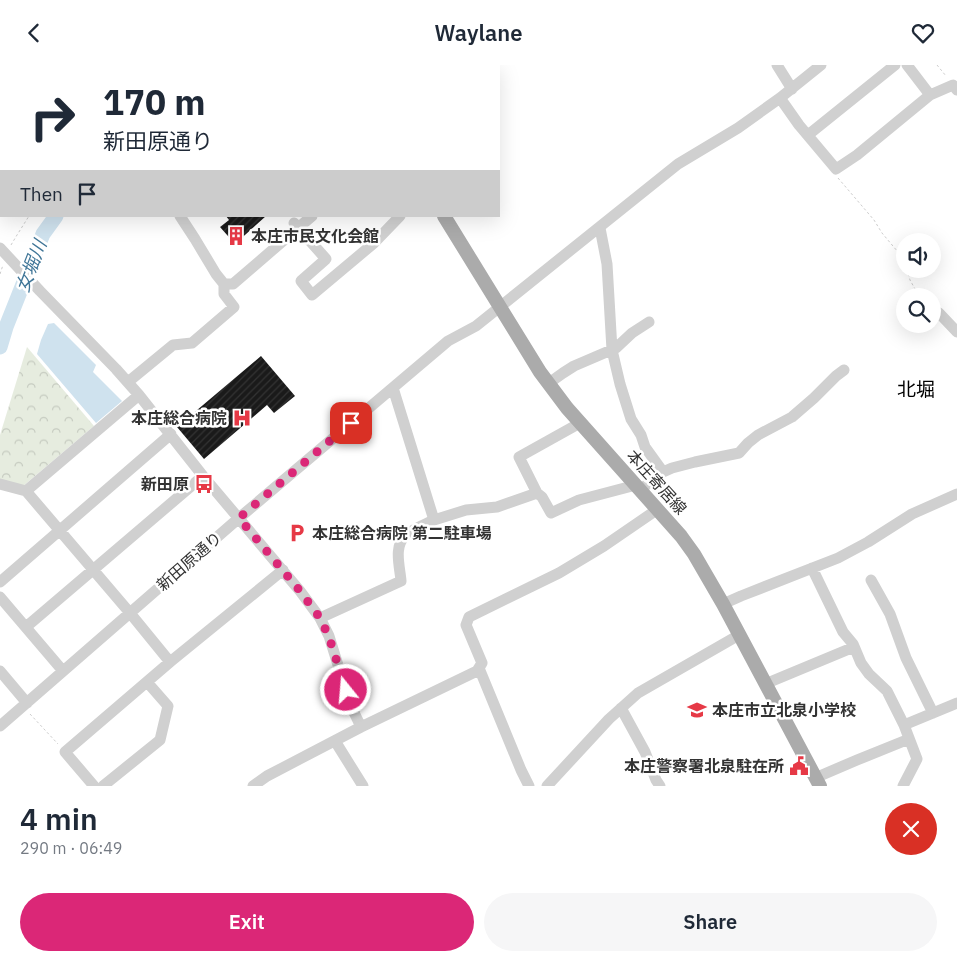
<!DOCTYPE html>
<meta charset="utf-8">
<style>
:root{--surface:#fff;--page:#f6f6f7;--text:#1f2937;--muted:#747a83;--accent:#db2777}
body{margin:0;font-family:"IBM Plex Sans","Noto Sans JP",sans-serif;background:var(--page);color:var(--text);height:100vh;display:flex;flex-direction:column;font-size:19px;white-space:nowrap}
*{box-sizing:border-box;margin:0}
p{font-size:16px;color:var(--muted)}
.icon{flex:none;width:28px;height:28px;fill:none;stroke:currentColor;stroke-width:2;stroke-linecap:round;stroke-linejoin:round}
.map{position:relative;height:721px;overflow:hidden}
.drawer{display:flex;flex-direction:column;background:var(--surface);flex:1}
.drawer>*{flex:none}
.banner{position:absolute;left:0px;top:0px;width:500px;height:152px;box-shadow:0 5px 20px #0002;background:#fff;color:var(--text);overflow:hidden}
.buttons{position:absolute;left:896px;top:168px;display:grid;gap:10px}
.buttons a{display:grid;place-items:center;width:45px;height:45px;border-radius:50%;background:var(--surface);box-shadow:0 5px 20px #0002;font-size:25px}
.pin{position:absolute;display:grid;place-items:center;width:42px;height:42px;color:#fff;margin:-21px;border-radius:10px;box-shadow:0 2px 8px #0006}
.me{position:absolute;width:55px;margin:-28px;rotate:343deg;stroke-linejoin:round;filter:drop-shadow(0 0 4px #0008)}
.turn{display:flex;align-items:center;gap:18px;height:105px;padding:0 20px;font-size:22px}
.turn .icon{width:65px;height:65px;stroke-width:2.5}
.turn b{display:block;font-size:35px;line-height:42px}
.then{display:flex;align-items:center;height:48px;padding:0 20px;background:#0003;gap:10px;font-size:19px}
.round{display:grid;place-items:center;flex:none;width:52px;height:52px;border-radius:26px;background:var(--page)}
.summary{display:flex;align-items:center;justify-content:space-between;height:85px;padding:0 20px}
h1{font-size:30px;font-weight:600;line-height:38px}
.action{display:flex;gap:10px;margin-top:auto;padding:10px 20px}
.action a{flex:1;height:58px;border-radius:30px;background:var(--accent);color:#fff;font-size:20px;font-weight:600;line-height:58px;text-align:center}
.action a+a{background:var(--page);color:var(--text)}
header{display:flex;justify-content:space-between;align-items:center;height:65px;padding:0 20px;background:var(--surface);font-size:22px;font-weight:600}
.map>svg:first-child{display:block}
.forest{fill:url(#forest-crowns)}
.water{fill:#cfe2ee}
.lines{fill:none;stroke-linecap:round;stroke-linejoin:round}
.river{stroke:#cfe2ee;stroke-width:15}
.building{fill:url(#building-hatch)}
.path{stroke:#cdcdcd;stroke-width:1;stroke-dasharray:2.5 2.5;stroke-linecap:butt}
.minor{stroke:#d0d0d0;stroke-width:11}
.major{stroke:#ababab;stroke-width:14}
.route{stroke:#db2777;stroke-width:9;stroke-dasharray:0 16.2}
.labels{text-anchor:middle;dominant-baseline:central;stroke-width:5;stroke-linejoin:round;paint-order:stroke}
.poi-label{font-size:16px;font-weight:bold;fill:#333;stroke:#fff;text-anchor:start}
.street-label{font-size:16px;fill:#333;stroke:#fff}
.water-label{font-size:18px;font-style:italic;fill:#3f7597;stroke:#fff}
.quarter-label{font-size:19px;fill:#000;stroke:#fff}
</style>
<header><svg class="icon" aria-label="back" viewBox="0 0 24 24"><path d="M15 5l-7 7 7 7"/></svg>Waylane<svg class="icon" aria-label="heart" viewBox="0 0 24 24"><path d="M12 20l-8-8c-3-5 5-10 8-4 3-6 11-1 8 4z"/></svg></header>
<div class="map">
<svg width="957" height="721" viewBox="0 0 957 721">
<defs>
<pattern id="forest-crowns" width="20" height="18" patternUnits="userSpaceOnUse" patternTransform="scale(1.25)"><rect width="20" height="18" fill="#e6ecdf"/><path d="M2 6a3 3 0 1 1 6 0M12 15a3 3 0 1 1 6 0" fill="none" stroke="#c6cbc0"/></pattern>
<pattern id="building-hatch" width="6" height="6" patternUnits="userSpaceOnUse" patternTransform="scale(1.25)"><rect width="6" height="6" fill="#1a1a1a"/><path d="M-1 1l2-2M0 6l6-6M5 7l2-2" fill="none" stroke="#333"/></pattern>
</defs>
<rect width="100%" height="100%" fill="#fff"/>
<path class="forest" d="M27,282L94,361L22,422L0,416V370Z"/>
<path class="water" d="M54,258L96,300L93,307L122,336L96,358L37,289L41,275L48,259Z"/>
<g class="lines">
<path class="river" d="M209,1L210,0
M0,282L6,262L43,169L56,151"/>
</g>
<path class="building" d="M226,151H266L235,179L220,162L229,155Z
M261,291L295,331L274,348L267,340L204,394L177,362Z"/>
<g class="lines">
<path class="path" d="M937,0L946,11
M180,1L181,0
M838,113L874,155L882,168L903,193L905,198
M11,180L17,170L29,151
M907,204L910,215L919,231
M0,209L3,200
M30,649L58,679"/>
<path class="minor" d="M96,0L97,1
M319,0L321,1
M777,0L792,24
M907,0L930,30
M46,1L48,0
M242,1L244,0
M470,1L471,0
M0,33L1,32
M780,33L799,60L836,104L857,90L930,30L953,20L957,25
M808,70L895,0
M294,158L326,194L301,216L312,230L374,178L400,151
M600,163L607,199L612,285L620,319L631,354L641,370L645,382L663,407
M0,183L40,226L116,304L139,330L203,411L300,526L320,553L329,571L350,639L361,662
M224,219H233L312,151
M932,244L939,248L957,267
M128,317L173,280L192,278L234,242L224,229V219L216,209L195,174L180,151
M549,318L563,308L574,301L616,283L632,268L649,257
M139,330L26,426L130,548L170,597
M0,419L26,426
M640,425L663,407L672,403L695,397L739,388L748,378L758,370L792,352L814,333L836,311L844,305
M537,428L542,432L551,448L579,435L636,420
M434,455L466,445L497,442L537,428L519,392L580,358
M812,503L843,567L853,579L861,598L869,609L887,626L904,660L917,694L903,721
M871,515L890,549L906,593L933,648
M0,517L171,369
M0,532L63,606
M723,539L741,531L838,493L868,477L912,449L957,429
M320,553L401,516C400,502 393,481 406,470C412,464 426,459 434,455L393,323
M26,562L203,411
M479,603L521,705L529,721
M0,606L27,638
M765,619L854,582
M621,643L645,687L656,715L660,721
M904,660L957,638
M0,661L239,453L448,276L476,261L678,99L738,63L780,33L821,0
M335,676L363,721
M815,713L857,695L909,674
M94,721L65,687L170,597L283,505
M103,721L160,675L168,641L147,617
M253,721L267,711L361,662L477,606L482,598L466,560L469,552L559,508L604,481L658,444
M547,721L609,654L638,628L739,570"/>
<path class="major" d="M355,0L356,1
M111,1L113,0
M0,103L1,101
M444,151L540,307L567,343L681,471L694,489L723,539L820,721"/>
</g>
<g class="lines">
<path class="route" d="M346,625L329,572L320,553L300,526L239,453L351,358"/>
</g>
<defs>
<g id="building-bare" transform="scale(1.5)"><path d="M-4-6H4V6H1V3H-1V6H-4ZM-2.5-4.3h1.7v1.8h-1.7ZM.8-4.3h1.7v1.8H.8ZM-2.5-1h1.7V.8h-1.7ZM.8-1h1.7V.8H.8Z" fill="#e63946" stroke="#fff" stroke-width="2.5" paint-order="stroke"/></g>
<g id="hospital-bare" transform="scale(1.5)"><path d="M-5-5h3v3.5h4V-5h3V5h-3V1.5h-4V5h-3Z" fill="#e63946" stroke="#fff" stroke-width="2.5" paint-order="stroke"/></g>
<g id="bus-bare" transform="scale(1.5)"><path d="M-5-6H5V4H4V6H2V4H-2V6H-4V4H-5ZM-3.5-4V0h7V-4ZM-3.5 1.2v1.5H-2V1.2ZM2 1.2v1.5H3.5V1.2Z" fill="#e63946" stroke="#fff" stroke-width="2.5" paint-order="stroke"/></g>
<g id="parking-bare" transform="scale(1.5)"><path d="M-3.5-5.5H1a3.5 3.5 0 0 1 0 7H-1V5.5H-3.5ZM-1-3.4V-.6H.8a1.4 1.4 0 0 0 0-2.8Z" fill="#e63946" stroke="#fff" stroke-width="2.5" paint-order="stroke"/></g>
<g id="school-bare" transform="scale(1.5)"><path d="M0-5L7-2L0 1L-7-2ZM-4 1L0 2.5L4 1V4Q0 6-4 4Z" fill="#e63946" stroke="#fff" stroke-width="2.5" paint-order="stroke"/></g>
<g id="civic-bare" transform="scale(1.5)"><path d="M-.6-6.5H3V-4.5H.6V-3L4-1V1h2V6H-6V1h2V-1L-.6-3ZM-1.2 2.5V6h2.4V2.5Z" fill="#e63946" stroke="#fff" stroke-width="2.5" paint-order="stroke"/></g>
</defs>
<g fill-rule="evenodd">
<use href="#building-bare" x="236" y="171"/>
<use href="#hospital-bare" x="242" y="353"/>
<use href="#bus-bare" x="204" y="419"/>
<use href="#parking-bare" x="297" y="468"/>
<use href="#school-bare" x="697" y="645"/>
<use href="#civic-bare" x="799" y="701"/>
</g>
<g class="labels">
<g class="poi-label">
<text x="251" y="171">本庄市民文化会館</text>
<text x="227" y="353" text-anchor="end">本庄総合病院</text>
<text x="189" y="419" text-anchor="end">新田原</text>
<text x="312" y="468">本庄総合病院 第二駐車場</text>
<text x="712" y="645">本庄市立北泉小学校</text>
<text x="784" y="701" text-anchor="end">本庄警察署北泉駐在所</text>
</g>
<g class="street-label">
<text transform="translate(657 417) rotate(48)">本庄寄居線</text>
<text transform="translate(189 496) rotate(-41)">新田原通り</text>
</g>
<g class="water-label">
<text transform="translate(31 201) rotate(-69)">女堀川</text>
</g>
<g class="quarter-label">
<text x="916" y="324">北堀</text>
</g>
</g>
</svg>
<div class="buttons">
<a><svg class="icon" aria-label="sound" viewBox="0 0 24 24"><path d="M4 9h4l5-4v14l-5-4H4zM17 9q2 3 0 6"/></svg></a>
<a><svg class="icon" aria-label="search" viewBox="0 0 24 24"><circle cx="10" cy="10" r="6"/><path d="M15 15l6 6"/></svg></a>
</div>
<div class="pin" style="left:351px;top:358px;background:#d93025"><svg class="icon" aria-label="arrive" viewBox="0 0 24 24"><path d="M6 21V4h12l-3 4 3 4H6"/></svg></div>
<svg class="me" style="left:346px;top:625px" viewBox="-20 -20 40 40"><circle r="17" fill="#db2777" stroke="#fff" stroke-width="3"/><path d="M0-11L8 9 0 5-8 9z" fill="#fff"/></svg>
<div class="banner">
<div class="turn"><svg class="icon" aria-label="right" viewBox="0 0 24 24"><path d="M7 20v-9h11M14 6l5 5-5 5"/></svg><div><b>170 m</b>新田原通り</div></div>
<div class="then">Then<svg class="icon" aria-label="arrive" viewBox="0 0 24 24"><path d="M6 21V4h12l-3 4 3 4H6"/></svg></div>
</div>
</div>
<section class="drawer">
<div class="summary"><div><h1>4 min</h1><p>290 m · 06:49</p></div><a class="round" style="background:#d93025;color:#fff"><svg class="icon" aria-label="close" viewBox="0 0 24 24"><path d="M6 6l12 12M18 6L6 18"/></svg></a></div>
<div class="action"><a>Exit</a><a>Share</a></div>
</section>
